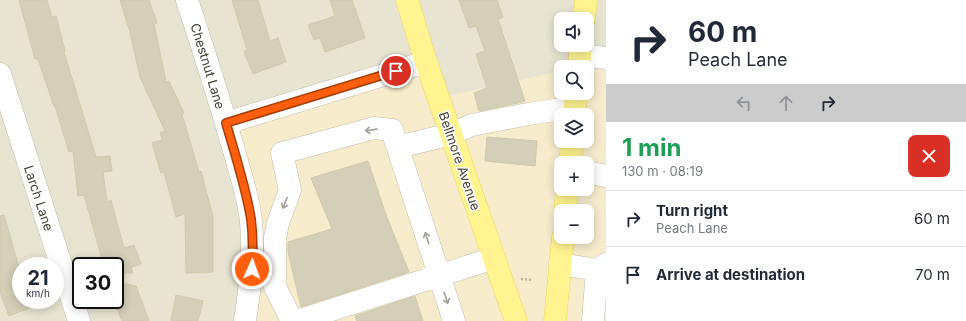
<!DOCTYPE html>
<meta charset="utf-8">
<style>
:root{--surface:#fff;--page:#f2f2f3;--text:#1f2937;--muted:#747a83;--line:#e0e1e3}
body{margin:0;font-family:Inter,sans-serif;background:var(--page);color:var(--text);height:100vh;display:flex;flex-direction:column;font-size:15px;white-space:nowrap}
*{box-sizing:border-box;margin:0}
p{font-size:13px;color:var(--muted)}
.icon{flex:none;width:22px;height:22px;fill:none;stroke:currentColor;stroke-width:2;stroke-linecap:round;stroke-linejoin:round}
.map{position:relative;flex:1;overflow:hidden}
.side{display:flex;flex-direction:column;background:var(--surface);width:360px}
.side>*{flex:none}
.guide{background:#fff;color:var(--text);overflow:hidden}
.fabs{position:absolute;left:554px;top:12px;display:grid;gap:8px}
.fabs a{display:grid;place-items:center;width:40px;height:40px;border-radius:8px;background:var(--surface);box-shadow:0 2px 10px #0003;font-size:20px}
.speed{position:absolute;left:12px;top:257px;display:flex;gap:8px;font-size:20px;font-weight:700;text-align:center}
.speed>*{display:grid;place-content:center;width:52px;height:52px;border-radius:50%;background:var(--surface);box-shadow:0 2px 10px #0003;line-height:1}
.speed small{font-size:10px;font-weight:400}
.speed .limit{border:2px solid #111;border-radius:6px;background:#fff;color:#111}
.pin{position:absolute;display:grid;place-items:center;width:34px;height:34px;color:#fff;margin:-17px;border:2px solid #fff;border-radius:50%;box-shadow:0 1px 4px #0007}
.me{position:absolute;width:44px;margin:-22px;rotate:2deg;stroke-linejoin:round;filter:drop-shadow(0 0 3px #0008)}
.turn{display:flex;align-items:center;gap:14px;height:84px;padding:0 16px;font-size:18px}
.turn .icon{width:52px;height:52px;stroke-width:2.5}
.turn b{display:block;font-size:28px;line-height:34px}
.lanes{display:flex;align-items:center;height:38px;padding:0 16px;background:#0003;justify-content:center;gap:20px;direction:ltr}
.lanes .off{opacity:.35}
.round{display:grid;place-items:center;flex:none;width:42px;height:42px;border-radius:8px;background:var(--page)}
.overview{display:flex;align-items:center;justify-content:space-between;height:68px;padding:0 16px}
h1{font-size:24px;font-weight:700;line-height:30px;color:#1e9e55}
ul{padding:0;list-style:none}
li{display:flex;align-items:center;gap:12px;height:56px;padding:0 16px;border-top:1px solid var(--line)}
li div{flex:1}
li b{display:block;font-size:15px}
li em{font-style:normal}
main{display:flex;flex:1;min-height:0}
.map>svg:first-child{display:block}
.residential{fill:#e7e4d1;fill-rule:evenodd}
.commercial{fill:#f6eccc;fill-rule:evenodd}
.building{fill:#d4cfb8;stroke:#cfc8ab}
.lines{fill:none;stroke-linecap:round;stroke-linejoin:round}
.minor-casing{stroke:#c1bda8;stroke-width:23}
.major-casing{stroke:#e8d85c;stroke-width:23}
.path{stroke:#c0b996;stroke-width:2.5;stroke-dasharray:2 2;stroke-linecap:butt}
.minor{stroke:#fff;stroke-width:22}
.major{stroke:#fff48f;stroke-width:22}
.oneway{stroke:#a2a099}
.route-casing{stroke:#a63e08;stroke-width:10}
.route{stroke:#ff5f0d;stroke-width:7}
.labels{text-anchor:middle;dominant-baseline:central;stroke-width:3;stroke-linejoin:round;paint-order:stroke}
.street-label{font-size:13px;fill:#444133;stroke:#fff}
</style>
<main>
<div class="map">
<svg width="606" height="321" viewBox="0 0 606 321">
<rect width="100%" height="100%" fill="#f2f1e3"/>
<path class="residential" d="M0,0H606V321H0ZM561,19H587V45H561ZM561,67H587V93H561ZM561,115H587V141H561ZM561,163H587V189H561ZM561,211H587V237H561ZM21,266H55V300H21ZM81,266H115V300H81Z"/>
<path class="commercial" d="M606,58V321H245L252,256L226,123L426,62L438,98L561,71V93H587V67ZM561,115H587V141H561ZM561,163H587V189H561ZM561,211H587V237H561Z"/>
<path class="building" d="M19,0H47L52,17L56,16L65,51L64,52L96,157L110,156L112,171L103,172L107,202L111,200L124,248L134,245L141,264L131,267L133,273H115V266H104L84,195L78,196L73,151L69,152L55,106H54L38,59H35Z
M120,0H149L157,23L154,24L166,82L169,81L184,113L182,114L199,172L201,171L213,217V272L186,273L185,214L176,217L164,172L161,173L152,143L162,140L160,133L165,131L140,77L130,32Z
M232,0H258L270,41L278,38L286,62L253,74L244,51L247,50Z
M330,0H352L365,38L325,52L320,38L314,40L308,25L335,16Z
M459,0H497L503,17L498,19L525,101L518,103L479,111L474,93L487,88L476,54L485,51L476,26L469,28Z
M487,137L537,141L535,166L485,161Z
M368,161L386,215L409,272L301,307L288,252V242L332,229L311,178Z
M4,215L21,274V300H47V301L9,316L0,292V216Z
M115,282L136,286L149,321H122L115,303Z
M176,295L203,301L198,321H171Z
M415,296L423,321H357L355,316Z"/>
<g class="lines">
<g class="minor-casing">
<path id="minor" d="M187,0C204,51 220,102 235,154C241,176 249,199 251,221C254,255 250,288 245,321
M580,55L606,58
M0,74L79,321
M226,123L426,62
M398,147L451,134L472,125L528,114L575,107
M587,172L606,176
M560,264L597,270L606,264
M292,321L275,287V238L278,223L290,190L282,153L374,128L392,130L454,321
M297,321L494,258
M593,321L597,270"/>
</g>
<g class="major-casing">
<path id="major" d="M407,0L426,62L516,321
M584,19L586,0
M579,67L581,45
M574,115L576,93
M570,163L572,141
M565,211L567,189
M555,321L563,237"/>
</g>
<path class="path" d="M521,279L533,280"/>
<use href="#minor" class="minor"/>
<use href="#major" class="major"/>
</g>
<defs><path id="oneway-shaft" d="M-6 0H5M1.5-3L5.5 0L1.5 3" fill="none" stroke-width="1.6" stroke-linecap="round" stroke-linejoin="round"/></defs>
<g class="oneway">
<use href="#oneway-shaft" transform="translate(371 130) rotate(172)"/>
<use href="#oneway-shaft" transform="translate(285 203) rotate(111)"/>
<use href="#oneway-shaft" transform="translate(427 238) rotate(-108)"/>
<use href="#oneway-shaft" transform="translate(446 298) rotate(72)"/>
</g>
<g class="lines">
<g class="route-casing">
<path id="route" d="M252,269C253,253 253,235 251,219C246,188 235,154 226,123L396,71"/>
</g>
<use href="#route" class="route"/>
</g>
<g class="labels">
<g class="street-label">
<text transform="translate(208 66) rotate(73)">Chestnut Lane</text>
<text transform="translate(460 161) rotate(71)">Bellmore Avenue</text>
<text transform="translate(39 198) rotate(72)">Larch Lane</text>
</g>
</g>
</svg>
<div class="fabs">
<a><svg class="icon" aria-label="sound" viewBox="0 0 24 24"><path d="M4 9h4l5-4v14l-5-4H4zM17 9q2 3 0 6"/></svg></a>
<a><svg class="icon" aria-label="search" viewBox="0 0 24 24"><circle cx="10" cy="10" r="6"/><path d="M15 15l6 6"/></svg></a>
<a><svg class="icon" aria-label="layers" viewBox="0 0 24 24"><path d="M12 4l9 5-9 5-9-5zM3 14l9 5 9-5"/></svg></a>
<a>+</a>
<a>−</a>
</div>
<div class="speed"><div>21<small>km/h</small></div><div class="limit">30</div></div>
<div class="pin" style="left:396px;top:71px;background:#d93025"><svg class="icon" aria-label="arrive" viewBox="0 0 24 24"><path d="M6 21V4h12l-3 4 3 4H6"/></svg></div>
<svg class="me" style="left:252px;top:269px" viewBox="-20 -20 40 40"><circle r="17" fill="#ff5f0d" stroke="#fff" stroke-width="3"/><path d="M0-11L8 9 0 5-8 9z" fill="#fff"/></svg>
</div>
<section class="side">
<div class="guide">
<div class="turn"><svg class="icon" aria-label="right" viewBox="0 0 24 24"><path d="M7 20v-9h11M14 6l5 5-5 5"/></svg><div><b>60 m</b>Peach Lane</div></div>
<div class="lanes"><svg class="icon off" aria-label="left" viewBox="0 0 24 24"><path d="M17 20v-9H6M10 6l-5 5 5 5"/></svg><svg class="icon off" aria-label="ahead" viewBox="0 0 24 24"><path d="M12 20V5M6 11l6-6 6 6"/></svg><svg class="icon" aria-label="right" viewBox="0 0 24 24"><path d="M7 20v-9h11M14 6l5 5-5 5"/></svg></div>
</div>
<div class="overview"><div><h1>1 min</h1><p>130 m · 08:19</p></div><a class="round" style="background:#d93025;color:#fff"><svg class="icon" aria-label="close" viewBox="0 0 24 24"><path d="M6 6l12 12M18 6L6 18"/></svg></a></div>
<ul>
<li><svg class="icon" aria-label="right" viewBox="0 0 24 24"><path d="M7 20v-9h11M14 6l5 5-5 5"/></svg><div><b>Turn right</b><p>Peach Lane</p></div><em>60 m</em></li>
<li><svg class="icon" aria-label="arrive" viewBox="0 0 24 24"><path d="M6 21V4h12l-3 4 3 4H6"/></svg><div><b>Arrive at destination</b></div><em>70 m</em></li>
</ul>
</section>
</main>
